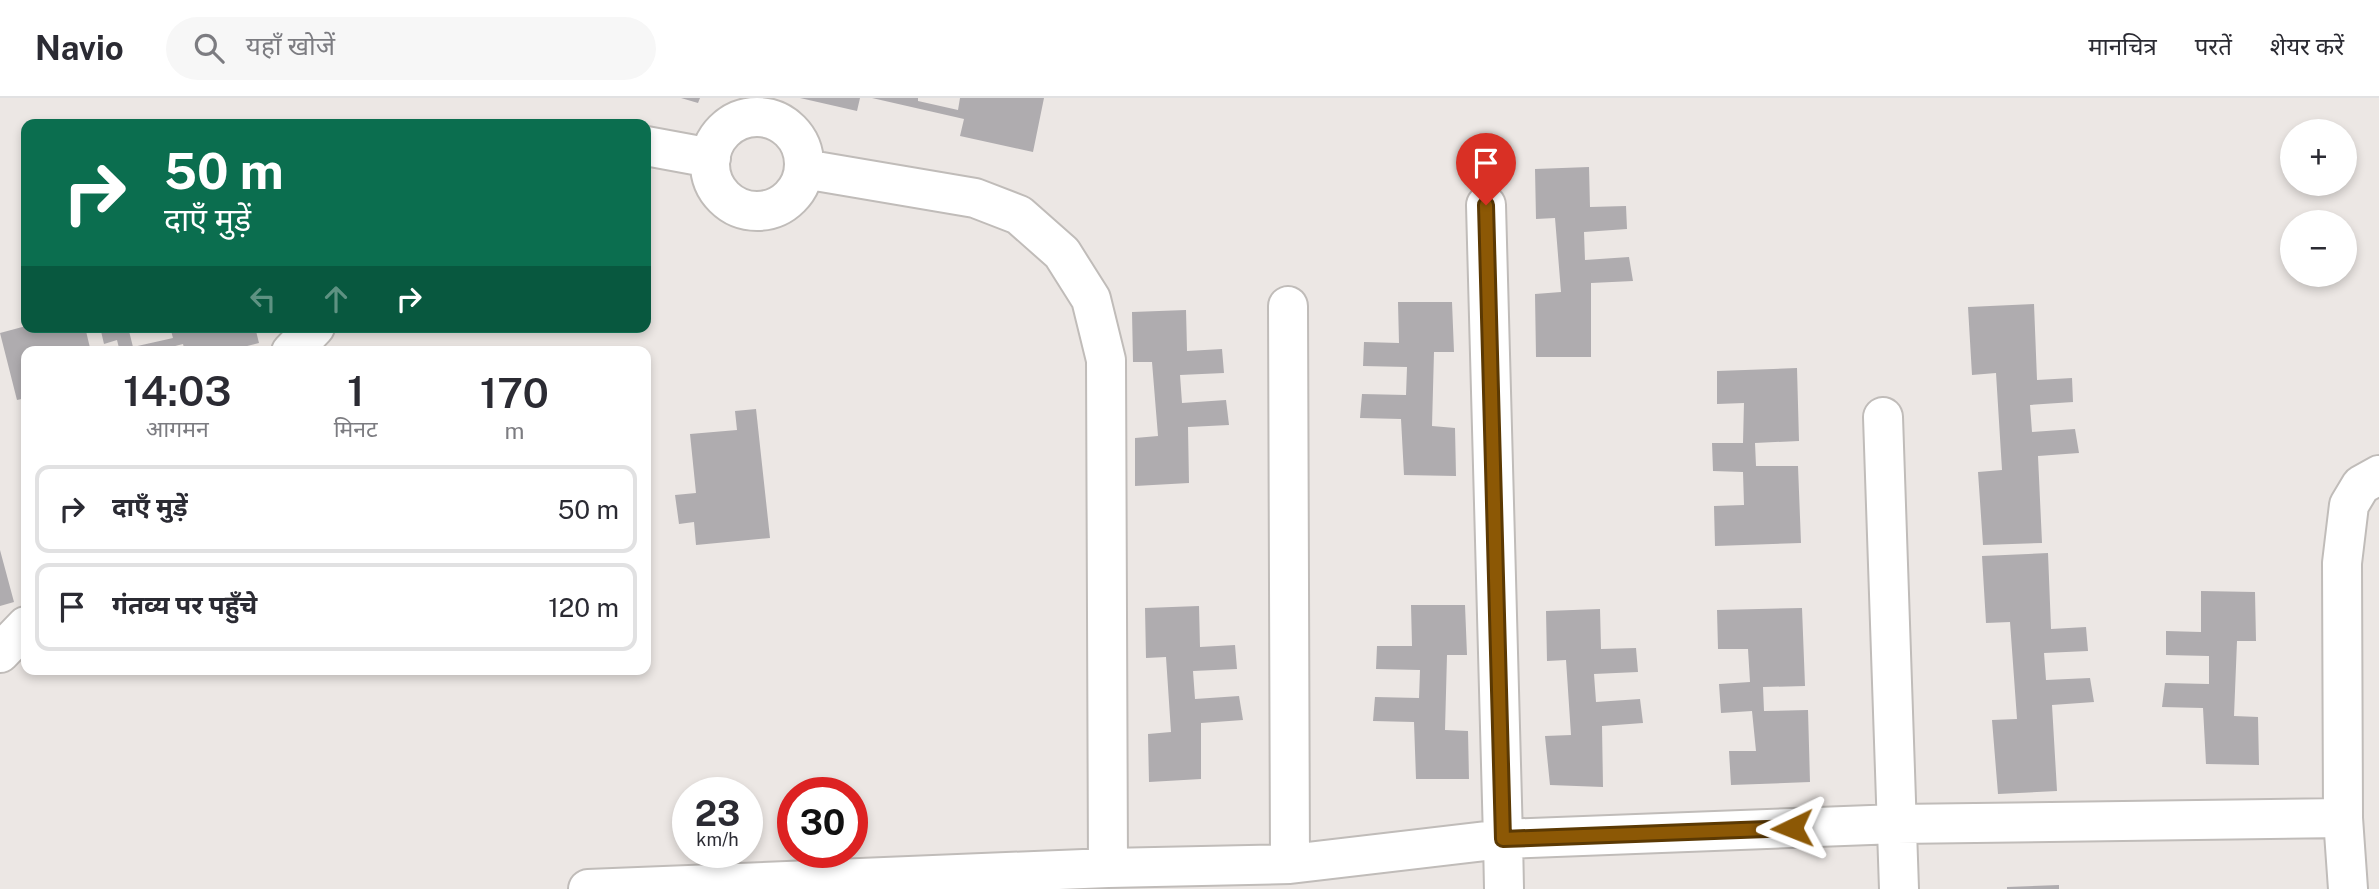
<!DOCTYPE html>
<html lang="hi">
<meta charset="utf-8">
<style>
:root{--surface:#fff;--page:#f7f7f7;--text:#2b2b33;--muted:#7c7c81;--line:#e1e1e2}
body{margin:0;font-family:"Public Sans","Noto Sans Devanagari",sans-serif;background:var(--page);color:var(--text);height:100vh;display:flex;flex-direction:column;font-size:26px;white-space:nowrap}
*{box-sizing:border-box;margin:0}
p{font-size:23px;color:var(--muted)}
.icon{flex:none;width:38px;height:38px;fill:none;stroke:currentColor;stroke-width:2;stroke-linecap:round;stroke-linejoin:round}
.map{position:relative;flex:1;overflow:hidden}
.details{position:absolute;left:21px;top:248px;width:630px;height:329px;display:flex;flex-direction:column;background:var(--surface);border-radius:14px;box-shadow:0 4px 10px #0003}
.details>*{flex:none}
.guide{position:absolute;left:21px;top:21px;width:630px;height:214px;border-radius:14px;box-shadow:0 4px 10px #0003;background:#0b6e4f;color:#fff;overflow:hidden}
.controls{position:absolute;left:2280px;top:21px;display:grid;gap:14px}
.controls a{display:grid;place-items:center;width:77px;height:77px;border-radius:50%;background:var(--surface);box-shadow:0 4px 10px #0003;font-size:35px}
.speed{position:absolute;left:672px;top:679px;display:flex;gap:14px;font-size:35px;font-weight:700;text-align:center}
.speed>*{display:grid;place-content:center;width:91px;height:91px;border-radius:50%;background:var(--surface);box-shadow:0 4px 10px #0003;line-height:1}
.speed small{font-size:18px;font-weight:400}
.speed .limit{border:10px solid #d22;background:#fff;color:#111}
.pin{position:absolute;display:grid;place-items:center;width:60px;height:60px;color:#fff;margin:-72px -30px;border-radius:50% 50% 50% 0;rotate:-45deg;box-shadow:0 0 7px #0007}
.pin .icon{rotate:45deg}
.me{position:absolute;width:77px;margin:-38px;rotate:268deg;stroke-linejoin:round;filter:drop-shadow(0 0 5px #0008)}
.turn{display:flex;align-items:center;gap:24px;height:147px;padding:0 28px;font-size:32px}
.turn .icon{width:91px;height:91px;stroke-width:2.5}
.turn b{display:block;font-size:49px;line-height:60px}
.lanes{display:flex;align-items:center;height:66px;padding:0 28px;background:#0003;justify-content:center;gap:35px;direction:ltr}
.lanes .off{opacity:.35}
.eta{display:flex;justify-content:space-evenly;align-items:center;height:119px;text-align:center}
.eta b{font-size:42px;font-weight:600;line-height:49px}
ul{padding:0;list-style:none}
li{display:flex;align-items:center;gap:21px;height:88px;margin:0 14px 10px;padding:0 14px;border:4px solid var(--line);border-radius:14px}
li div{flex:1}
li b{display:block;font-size:26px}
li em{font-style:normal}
header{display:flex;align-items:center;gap:42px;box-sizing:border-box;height:98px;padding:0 35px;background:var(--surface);border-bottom:2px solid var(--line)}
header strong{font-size:33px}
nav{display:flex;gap:38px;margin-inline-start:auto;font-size:24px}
.search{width:490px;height:63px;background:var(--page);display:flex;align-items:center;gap:18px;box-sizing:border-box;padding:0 24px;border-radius:38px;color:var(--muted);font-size:26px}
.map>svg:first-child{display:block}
.building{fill:#afacaf}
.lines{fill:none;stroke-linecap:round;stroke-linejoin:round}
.minor-casing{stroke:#c0bcb9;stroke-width:42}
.minor{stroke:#fff;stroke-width:38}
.route-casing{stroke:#5b3903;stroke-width:18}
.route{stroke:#8c5805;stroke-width:12}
</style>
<header>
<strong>Navio</strong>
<div class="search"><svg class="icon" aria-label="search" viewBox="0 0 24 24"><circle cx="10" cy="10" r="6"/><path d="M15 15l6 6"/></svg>यहाँ खोजें</div>
<nav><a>मानचित्र</a><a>परतें</a><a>शेयर करें</a></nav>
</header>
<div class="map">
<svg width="2379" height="791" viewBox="0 0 2379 791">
<rect width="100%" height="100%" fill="#ece7e4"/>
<path class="building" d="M681,0H700L698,5Z
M800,0H860L857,13Z
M872,0H918V3L958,12L960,0H1044L1033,54L960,38L964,21Z
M1589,69L1590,109L1626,108L1627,131L1584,134L1585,162L1629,159L1633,183L1591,185V259H1536L1535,196L1561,194L1555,120L1536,121L1535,71Z
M1398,204H1452L1454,254H1434L1432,328L1455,330L1456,378L1404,377L1401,321L1360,320L1362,296L1406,297L1407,269L1363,268L1364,244L1399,245Z
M2034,206L2037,282L2072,280L2073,304L2030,307L2032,334L2075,331L2079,355L2038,358L2042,445L1983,447L1978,374L2002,372L1996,275L1972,277L1968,209Z
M1186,212L1187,253L1222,251L1224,275L1180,277L1182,305L1226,302L1229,327L1188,329L1189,385L1135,388V340L1158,338L1152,264H1133L1132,214Z
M26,228L85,229L91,254H26V300L17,302L0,235Z
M100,229H128L133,249L173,240L170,229H255L259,245L224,254H185L183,246L152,254H109L119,250L117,242L104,246Z
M1797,270L1799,343L1755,345L1756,368H1798L1801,445L1715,448L1714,408L1744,407L1743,374L1713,373L1712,345H1743L1744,305L1717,306V273Z
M756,311L770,440L696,447L694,424L679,426L675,397L696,395L690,336L737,332L735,313Z
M0,452L14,504L0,508Z
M2048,455L2051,531L2086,529L2088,553L2044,555L2046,582L2090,580L2094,604L2052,607L2057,693L1998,696L1992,622L2017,621L2010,524L1986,525L1982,458Z
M2201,493L2255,494L2256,543H2237L2234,618L2258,619L2259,667L2206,666L2203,610L2162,609L2165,585L2209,586V558L2166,557V533L2201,534Z
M1411,507H1465L1467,557H1447L1445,632L1468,633L1469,681H1416L1414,624L1373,623L1375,599L1419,600L1420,572L1376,571L1377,548H1412Z
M1199,508L1200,549L1235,547L1237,571L1193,573L1195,601L1239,598L1243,622L1201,625V681L1149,684L1148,636L1171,634L1166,559L1146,560L1145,510Z
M1802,510L1805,588L1763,589L1764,613L1808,612L1810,684L1731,687L1729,653H1756L1752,613L1721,615L1719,586L1750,584L1748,551H1718L1717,512Z
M1600,511L1601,551L1636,550L1638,574L1594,576L1596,604L1640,601L1643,625L1602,628L1603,689L1550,687L1545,638L1571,637L1566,562L1547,563L1546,513Z
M2059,787V791H2007V789Z"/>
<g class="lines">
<g class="minor-casing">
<path id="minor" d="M710 66a47 47 0 1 1 94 0a47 47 0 1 1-94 0Z
M646,48L711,60
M804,71L975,100L1019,117L1062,155L1091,201L1106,262L1108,770
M1288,208L1290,766
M291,254L315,229
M1883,319L1899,791
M0,555L26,528
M588,791L1108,770L1290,766L1503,741L1486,107
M1504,791L1503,741L1897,726L2343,720
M2348,791L2343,720L2342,465L2349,407L2361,387L2379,377"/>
</g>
<use href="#minor" class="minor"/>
</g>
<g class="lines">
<g class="route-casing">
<path id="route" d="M1486,107L1503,741L1792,730"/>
</g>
<use href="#route" class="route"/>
</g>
</svg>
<div class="controls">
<a>+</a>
<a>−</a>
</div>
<div class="speed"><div>23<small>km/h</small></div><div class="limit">30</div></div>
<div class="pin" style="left:1486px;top:107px;background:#d93025"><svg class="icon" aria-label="arrive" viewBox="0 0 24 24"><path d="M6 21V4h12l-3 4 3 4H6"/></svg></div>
<svg class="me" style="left:1792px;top:730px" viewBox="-20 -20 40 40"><path d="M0-17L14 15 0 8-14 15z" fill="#8c5805" stroke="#fff" stroke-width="4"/></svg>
<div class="guide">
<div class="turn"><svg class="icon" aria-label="right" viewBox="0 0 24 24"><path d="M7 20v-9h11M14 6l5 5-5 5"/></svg><div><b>50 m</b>दाएँ मुड़ें</div></div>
<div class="lanes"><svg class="icon off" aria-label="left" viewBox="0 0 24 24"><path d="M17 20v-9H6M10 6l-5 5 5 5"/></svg><svg class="icon off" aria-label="ahead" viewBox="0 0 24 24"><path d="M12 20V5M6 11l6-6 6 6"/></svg><svg class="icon" aria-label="right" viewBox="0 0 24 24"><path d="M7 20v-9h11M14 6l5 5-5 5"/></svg></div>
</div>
<section class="details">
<div class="eta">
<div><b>14:03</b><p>आगमन</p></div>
<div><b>1</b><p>मिनट</p></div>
<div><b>170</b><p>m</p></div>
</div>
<ul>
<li><svg class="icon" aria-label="right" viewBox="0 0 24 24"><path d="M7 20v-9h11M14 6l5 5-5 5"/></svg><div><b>दाएँ मुड़ें</b></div><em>50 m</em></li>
<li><svg class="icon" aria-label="arrive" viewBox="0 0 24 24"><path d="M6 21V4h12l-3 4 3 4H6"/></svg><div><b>गंतव्य पर पहुँचे</b></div><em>120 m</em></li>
</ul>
</section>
</div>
